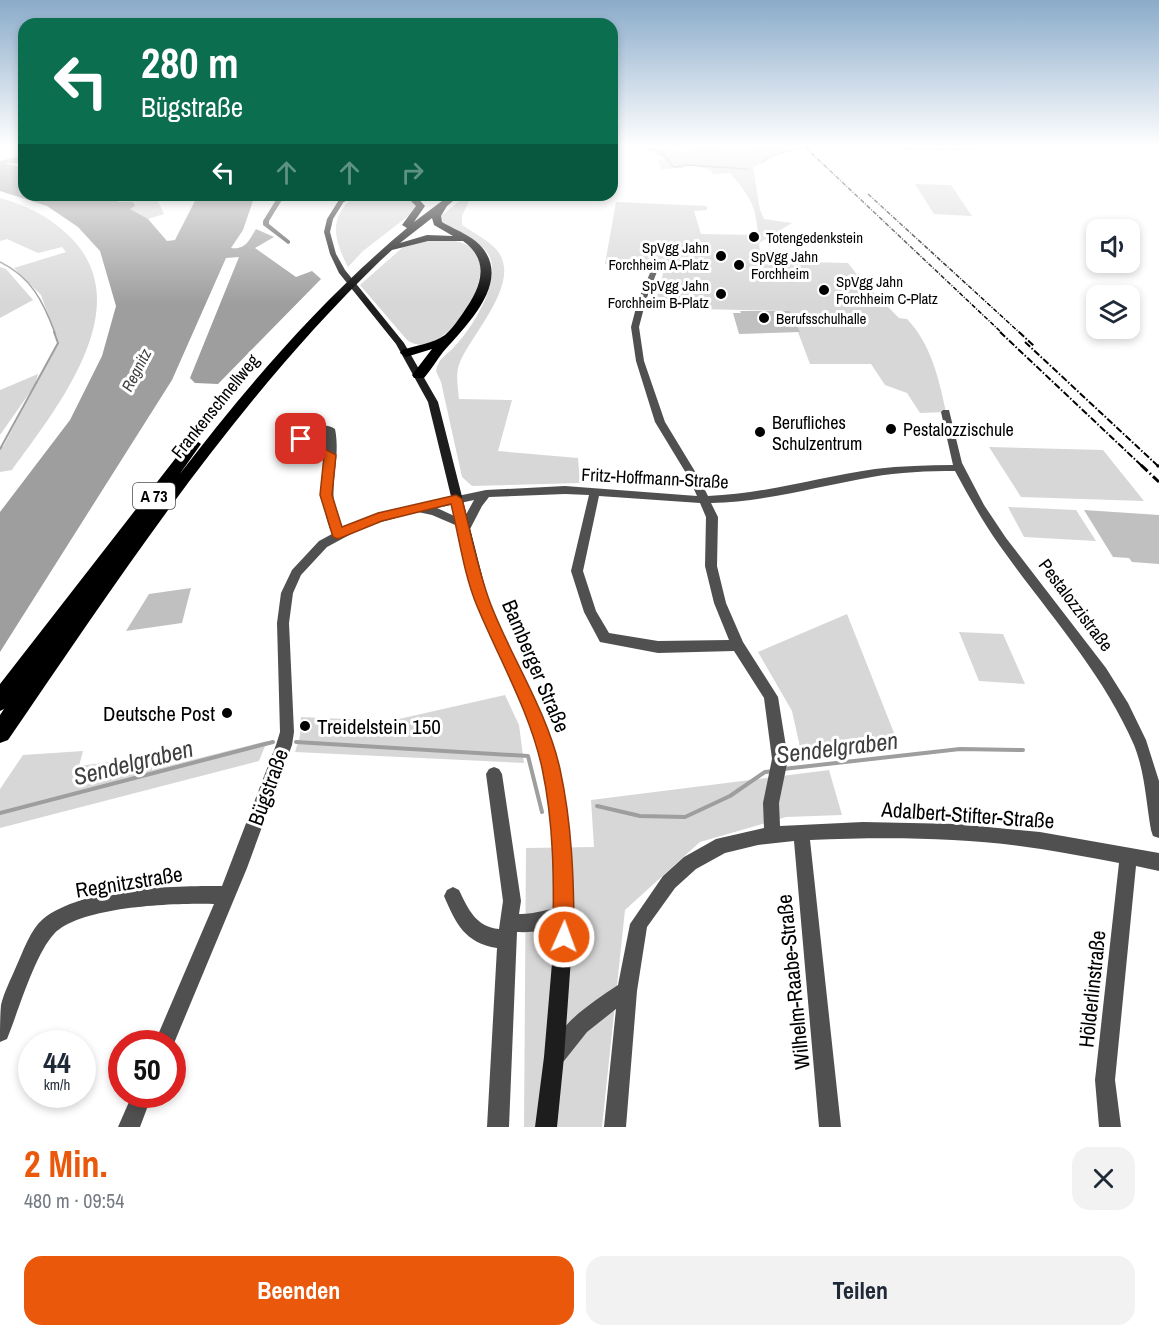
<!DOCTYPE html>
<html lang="de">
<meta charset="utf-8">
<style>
:root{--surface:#fff;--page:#f2f2f3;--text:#1f2937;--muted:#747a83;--accent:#ea580c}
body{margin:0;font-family:"Archivo Narrow",sans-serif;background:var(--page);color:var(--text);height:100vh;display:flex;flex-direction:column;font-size:22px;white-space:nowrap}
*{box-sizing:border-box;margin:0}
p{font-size:20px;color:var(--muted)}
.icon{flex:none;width:33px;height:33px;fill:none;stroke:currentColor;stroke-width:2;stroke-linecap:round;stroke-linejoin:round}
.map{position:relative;height:1127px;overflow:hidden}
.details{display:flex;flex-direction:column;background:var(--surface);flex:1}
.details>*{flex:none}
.top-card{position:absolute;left:18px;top:18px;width:600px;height:183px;border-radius:18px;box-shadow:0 3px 9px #0003;background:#0b6e4f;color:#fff;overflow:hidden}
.controls{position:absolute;left:1086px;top:219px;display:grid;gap:12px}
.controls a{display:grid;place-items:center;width:54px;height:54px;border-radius:12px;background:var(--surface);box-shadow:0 3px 9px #0003;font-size:30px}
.speed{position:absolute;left:18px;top:1030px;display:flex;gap:12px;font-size:30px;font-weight:700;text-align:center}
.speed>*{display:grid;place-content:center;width:78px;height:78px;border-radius:50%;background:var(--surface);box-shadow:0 3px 9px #0003;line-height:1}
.speed small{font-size:15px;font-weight:400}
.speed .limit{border:9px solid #d22;background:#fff;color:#111}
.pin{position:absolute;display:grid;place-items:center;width:51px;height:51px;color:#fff;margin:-26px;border-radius:12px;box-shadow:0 3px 9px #0006}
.me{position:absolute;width:66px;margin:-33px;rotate:2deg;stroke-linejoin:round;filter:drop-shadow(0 0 4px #0008)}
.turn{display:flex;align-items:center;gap:21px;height:126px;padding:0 24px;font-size:27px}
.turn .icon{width:78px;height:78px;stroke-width:2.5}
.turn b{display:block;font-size:42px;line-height:51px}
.lanes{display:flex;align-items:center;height:57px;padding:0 24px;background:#0003;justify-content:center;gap:30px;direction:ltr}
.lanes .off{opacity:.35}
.round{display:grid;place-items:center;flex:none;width:63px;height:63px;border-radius:18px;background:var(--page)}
.overview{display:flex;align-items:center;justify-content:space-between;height:102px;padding:0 24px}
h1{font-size:36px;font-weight:700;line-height:45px;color:var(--accent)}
.primary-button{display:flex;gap:12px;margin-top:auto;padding:12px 24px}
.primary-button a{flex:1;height:69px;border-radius:18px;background:var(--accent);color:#fff;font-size:24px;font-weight:700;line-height:69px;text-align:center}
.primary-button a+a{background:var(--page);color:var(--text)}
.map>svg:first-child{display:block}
.green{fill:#d7d7d7}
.water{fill:#9e9e9e}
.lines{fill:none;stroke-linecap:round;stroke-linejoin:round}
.stream-far2{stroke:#9e9e9e;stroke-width:1.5}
.stream-far1{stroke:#9e9e9e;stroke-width:2}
.stream{stroke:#9e9e9e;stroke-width:4}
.building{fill:#c0c0c0}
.minor{fill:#505050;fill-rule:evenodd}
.secondary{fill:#1d1d1d;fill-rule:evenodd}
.motorway{fill:#000;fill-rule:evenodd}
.rail-far2{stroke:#000;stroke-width:1.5;stroke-dasharray:4.5 1.5 1 1.5;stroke-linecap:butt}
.rail-far1{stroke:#000;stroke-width:2;stroke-dasharray:7 2 1.5 2;stroke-linecap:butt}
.rail{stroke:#000;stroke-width:3;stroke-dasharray:9 3 1.5 3;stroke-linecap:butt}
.route{fill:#ea580c;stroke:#983908;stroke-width:1.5}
.poi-dot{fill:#000;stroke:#fff;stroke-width:2}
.labels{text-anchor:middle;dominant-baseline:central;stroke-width:6;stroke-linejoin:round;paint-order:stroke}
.far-poi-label{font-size:15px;fill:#000;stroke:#fff;text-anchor:start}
.far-water-label{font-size:16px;font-style:italic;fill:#3f3f3f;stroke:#fff}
.shield{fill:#fff;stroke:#4c4c4c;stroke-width:1.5}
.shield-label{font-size:16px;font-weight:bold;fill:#000}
.street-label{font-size:18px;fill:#000;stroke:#fff}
.poi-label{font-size:18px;fill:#000;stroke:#fff;text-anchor:start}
.near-street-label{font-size:21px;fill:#000;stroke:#fff}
.near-poi-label{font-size:21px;fill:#000;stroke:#fff;text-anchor:end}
.near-water-label{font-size:24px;font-style:italic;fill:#3f3f3f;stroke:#fff}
</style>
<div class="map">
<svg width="1159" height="1127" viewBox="0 0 1159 1127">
<rect width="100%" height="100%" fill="#fff"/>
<path class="green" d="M612,147H661L690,153L685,147L752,149L753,147H802L804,148L778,153L753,167L760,210L764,219L792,223L759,243L761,261L848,263L862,281L899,318L907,319C931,344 939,379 946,412L920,413L907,393L885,385L871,364H810L790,311L654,308L664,270L605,264L616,202L707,206V210L694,211L701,234L758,235C756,204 749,196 730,173L714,174C707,166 694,166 683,165V168L661,169L658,160L666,159L655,154L653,149Z
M830,147L953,148L1020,147L1026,149L946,151Z
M915,184L951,185L972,216L934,214Z
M116,195H155L164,214L148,219L129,209L133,202H119L111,198Z
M356,195H404L416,201V210L363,251L348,267C334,240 327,217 356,195Z
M467,195H477L471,197L462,216V225C474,233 492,242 499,253C520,284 472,334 460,362C455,374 458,387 459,399L512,400L498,451L578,458L580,483L472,486L462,477L441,382L436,371C438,358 447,355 455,346C473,327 506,275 486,251C474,236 451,234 440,220L441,216Z
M0,198C25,205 49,216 68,235C142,304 56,409 12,470L0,472V449L4,445L58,343L41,295L14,268L66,252L62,247L38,253L7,239L0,241Z
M421,240C436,240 453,238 467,245C509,268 441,367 407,340L360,285L403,247Z
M0,267L6,269L33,300L0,318Z
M38,374L35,385L0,435V390Z
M989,447L1103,450L1144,501L1021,497Z
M1008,507L1076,510L1096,541L1024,537Z
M847,614L898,743L800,747L792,711L758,652Z
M959,632L1003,634L1025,684L979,681Z
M505,695L519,725L524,763L295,752L300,736L301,717L390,721Z
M267,741L259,761L0,828V789L23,755L83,751L79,766L154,756L152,770Z
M829,770L842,815L786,817L700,842L625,910L602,1127H524L526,848L594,847L591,800Z"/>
<path class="water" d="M24,155V164L5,163L24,168V195H116L112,198L119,202H133L135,206L130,209L148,219L167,241L175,240L198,195H255L243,230L231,248C246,250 249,240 256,229L274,237L255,248L296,277L312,271L321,279L218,384L195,383L190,378L239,257L226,258L172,380L0,652V512L70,420L102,356L116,306L100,251L78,227L47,206L0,191V161Z"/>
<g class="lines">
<path class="stream-far2" d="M639,147L660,151L674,167L688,165L747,169
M830,147L953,149L1005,147
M761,163L771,156L803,147
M0,262C31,277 43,301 55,333"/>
<path class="stream-far1" d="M0,449L58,343L54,332"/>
<path class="stream" d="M296,742L528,756L542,812
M783,769L960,749L1023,750
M597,806L640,816L685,817L730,796L765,772L774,771
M0,813L273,742"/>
</g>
<path class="building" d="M740,311H790L800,332L739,334L733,313H741Z
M1084,510L1159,515V564L1132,562L1129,558L1113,557Z
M191,588L182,623L126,631L149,594Z"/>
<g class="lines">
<path class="minor" d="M279,195H285L269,221V224L290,241V243L288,244L263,225V221Z
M657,262L660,264L646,300L639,327L644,361L665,422L699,478L708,496C764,494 819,477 875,469C901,466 927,465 953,465L941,412L943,410H949L962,463L984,505L1006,538L1106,668L1128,703L1146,740L1159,781V838L1153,836L1151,830C1146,802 1145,772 1134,745C1102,671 1046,611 1000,546C983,522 969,497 955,471C928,471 899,472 872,477C819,486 765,502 711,503L718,517L717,566L726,603L743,642L778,697L788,759L779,803L780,826L863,822L957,824L1040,832L1159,853V871L1136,866L1115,1080L1121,1127H1099L1095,1080L1119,863C1093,858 1067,853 1041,849C965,837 887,837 810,840L841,1127H819L794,841L758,845L725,853L696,869L675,888L647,927L637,991L626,1127H604L616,1009L587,1032L564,1061L557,1064L550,1061L547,1054C560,1023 591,1003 618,985L630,924L663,876L684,857L716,839L764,828L763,803L772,759L764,698L734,651L658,653L600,642L584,612L571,571L589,495L565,494L489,497L482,506L468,533H460L458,530L460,527L432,515L418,512L366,526L327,547L301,575L293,593L289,623L294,732L292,745L247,868L172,1048V1044H154L214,904C175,903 81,906 54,934C35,954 18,1012 7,1039L0,1042C0,1031 0,1016 1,1005C4,992 11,979 16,967C23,952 30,930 43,919C83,887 172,886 222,886L276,745L280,732L277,623L281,593L292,570L319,541L332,534C321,508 322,484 325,457L301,445L296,436L298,434C308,427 324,421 335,429C342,463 324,492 341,529L362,519L415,505L486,490L565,486L697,496L689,478L655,422L636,361L631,327L638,300L654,264ZM313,432H326V449L309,441L306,437ZM599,496L700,503L706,517L705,566L714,603L729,640L658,641L609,633L596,611L583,571ZM474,500L463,520L437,508Z
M494,767L499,769L502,774L521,901L519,914C536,915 558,904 571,910L574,916L571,922C554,929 535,933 517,932L509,1127H487L497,948C465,943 456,924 444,896L447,890L453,887L459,890C468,909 476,927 499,929L503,901L486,774L489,769Z
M132,1095H152L140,1127H118Z"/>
<path class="secondary" d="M342,195H348L333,219L330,232L336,254L345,270L404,343L438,402L489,603L547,731L559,768L570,837L574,916L564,1057L557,1127H535L544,1057L556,916L554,837L543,768L533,731L477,603L428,402L396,344L339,273L330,254L324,232L327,219Z"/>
<path class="motorway" d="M344,195H355L344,202H338V198Z
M405,195H415L425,206L414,222L450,195H460L447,206L441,216L442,222C457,231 477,237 486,253C507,287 464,328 443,352C436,361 431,370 424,378H414L412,375L432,349L406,357L400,353L402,350C415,346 434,343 445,335C452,329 458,320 463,313C480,289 492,262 463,241H428L392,250L380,261C234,402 122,574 8,740L0,743V715L4,709L0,711V684L189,441L194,439L201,444L179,475C248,385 320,301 407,228L402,225L416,206ZM432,218L434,225L453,236L427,235L400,243Z"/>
<path class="rail-far2" d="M805,147L1002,333
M868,194L1020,333"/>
<path class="rail-far1" d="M1000,332L1142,466
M1019,332L1034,346
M1025,342L1158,466"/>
<path class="rail" d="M1141,465L1159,482
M1157,465L1159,467"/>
</g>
<linearGradient id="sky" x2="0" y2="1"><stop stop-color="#8aabca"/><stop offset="0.48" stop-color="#fff"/><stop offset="1" stop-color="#fff" stop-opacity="0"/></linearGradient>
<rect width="1159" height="304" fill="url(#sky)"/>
<path class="route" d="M301,436L336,455L332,495L342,527L378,513L456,495L462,499C471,534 478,571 491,605C512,659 547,711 560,769C572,824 574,880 574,937L571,944L564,947L557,944L553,937C554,880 554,824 542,768C530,712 499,659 477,606C464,575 459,537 451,504L382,521L338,539L333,537L320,495L324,456L297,441V437Z"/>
<g class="poi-dot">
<circle cx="754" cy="237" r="6"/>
<circle cx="721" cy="256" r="6"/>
<circle cx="739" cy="265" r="6"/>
<circle cx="824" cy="290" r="6"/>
<circle cx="721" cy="294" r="6"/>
<circle cx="764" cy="318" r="6"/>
<circle cx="891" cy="429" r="6"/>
<circle cx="760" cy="432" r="6"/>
<circle cx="227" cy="713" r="6"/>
<circle cx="305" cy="726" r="6"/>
</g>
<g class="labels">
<g class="far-poi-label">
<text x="766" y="237">Totengedenkstein</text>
<text x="709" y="247" text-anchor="end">SpVgg Jahn<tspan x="709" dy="17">Forchheim A-Platz</tspan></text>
<text x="751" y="256">SpVgg Jahn<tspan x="751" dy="17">Forchheim</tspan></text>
<text x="836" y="281">SpVgg Jahn<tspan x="836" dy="17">Forchheim C-Platz</tspan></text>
<text x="709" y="285" text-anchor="end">SpVgg Jahn<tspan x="709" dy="17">Forchheim B-Platz</tspan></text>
<text x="776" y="318">Berufsschulhalle</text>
</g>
<g class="far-water-label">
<text transform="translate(136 370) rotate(-63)">Regnitz</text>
</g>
<rect class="shield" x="133" y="483" width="42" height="26" rx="4.5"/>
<g class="shield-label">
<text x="154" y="496">A 73</text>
</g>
<g class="street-label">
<text transform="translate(215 406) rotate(-51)">Frankenschnellweg</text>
<text transform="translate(655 478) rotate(3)">Fritz-Hoffmann-Straße</text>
<text transform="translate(1076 605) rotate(53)">Pestalozzistraße</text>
</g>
<g class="poi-label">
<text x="772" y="422">Berufliches<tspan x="772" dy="21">Schulzentrum</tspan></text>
<text x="903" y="429">Pestalozzischule</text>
</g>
<g class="near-street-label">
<text transform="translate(536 666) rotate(67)">Bamberger Straße</text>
<text transform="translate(268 787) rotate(-70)">Bügstraße</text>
<text transform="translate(968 815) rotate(4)">Adalbert-Stifter-Straße</text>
<text transform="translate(129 882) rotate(-9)">Regnitzstraße</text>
<text transform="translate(793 982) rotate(-96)">Wilhelm-Raabe-Straße</text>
<text transform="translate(1092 989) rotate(-84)">Hölderlinstraße</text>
</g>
<g class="near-poi-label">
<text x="215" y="713">Deutsche Post</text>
<text x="317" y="726" text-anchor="start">Treidelstein 150</text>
</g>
<g class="near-water-label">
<text transform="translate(837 747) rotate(-7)">Sendelgraben</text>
<text transform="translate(133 762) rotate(-14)">Sendelgraben</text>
</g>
</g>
</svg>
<div class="controls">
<a><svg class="icon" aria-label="sound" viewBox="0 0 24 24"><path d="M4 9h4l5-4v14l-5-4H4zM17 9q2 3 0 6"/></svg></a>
<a><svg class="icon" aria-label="layers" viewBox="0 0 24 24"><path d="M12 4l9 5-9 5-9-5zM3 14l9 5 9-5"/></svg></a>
</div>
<div class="speed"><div>44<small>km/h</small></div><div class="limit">50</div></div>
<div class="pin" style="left:301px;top:439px;background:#d93025"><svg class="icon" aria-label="arrive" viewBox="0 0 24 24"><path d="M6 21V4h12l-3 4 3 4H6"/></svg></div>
<svg class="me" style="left:564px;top:937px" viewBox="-20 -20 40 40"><circle r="17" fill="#ea580c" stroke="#fff" stroke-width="3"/><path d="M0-11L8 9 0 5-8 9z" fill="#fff"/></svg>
<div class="top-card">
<div class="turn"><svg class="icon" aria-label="left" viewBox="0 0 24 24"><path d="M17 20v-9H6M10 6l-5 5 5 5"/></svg><div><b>280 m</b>Bügstraße</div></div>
<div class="lanes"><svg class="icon" aria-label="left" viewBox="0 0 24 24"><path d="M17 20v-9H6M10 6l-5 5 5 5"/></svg><svg class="icon off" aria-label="ahead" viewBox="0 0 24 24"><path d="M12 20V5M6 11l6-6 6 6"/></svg><svg class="icon off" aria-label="ahead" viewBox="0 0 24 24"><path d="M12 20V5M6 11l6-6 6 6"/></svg><svg class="icon off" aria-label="right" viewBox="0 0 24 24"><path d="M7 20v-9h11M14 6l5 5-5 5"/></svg></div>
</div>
</div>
<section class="details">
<div class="overview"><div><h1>2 Min.</h1><p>480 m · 09:54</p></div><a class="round"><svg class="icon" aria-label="close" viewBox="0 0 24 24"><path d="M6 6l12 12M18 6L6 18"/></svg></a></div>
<div class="primary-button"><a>Beenden</a><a>Teilen</a></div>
</section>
